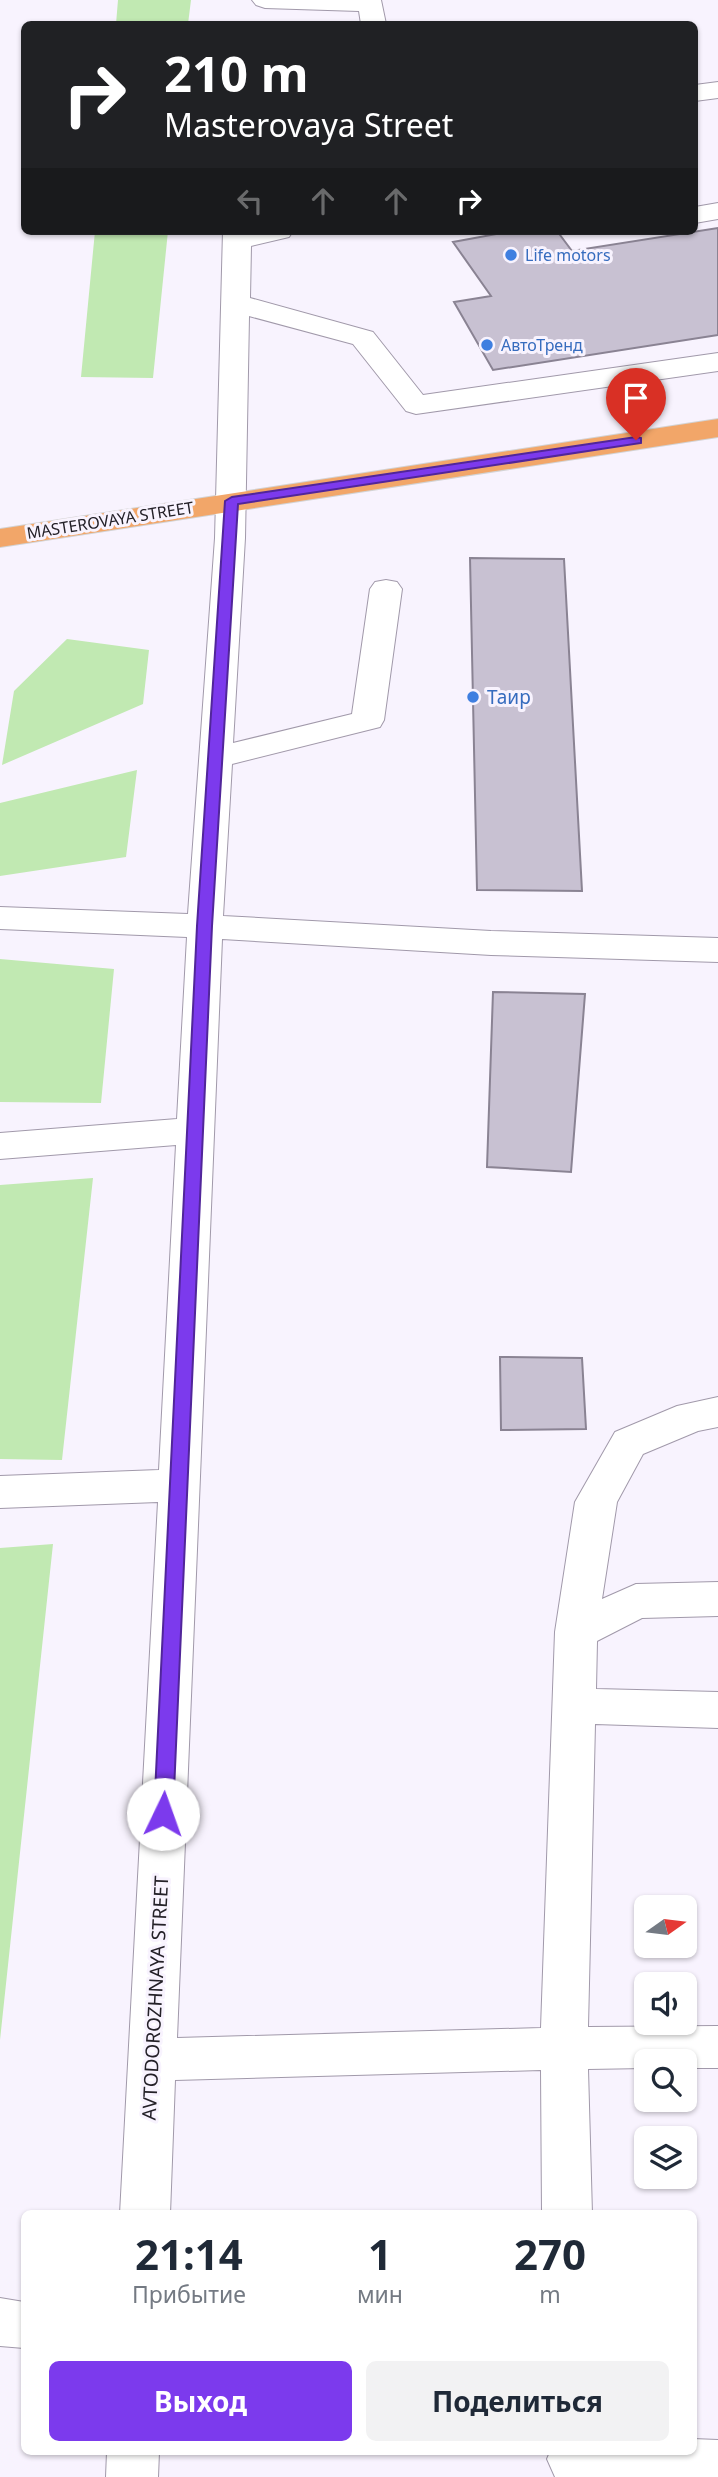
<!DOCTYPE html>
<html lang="ru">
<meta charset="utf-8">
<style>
:root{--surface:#fff;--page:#f2f2f3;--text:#1f2937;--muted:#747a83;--accent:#7c3aed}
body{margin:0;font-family:"Noto Sans",sans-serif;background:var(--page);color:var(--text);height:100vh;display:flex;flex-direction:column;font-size:26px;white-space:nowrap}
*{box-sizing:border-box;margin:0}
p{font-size:23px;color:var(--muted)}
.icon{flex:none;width:38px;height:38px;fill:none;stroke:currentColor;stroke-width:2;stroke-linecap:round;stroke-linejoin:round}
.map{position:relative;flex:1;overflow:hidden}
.details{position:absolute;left:21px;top:2210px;width:676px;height:245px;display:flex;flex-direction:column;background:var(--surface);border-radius:10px;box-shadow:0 2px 5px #0004}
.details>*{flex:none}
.top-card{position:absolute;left:21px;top:21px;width:677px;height:214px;border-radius:10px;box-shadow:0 2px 5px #0004;background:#202124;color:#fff;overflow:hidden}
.needle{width:46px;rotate:76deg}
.fabs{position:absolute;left:634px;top:1895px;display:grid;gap:14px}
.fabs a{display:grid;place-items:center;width:63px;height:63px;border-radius:10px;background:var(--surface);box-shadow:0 2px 5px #0004;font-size:35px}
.pin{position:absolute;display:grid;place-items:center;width:60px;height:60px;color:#fff;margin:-72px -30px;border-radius:50% 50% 50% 0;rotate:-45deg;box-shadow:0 0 7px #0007}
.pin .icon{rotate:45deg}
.me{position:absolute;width:77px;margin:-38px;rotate:3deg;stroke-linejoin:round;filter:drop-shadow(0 0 5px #0008)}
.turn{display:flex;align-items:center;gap:24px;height:147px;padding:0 28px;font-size:32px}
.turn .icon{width:91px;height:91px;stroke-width:2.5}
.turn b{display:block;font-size:49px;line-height:60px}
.lanes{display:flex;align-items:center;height:66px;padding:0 28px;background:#0003;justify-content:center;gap:35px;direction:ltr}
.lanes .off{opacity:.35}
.eta{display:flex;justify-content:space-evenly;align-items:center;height:119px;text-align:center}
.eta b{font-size:42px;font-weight:700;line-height:49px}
.action{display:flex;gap:14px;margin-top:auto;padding:14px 28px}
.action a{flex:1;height:80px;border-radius:10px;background:var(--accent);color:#fff;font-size:28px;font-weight:700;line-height:80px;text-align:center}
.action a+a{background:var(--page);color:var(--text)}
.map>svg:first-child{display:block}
.green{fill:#c1e9b2}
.building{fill:#c8c1d2;stroke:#8a8393;stroke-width:2}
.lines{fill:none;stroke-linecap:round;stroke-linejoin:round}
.minor-casing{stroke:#a199aa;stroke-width:2}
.major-casing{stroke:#d3d3d4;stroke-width:2}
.minor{fill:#fff;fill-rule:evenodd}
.major{fill:#f2a669;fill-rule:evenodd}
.route{fill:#7c3aed;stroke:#51269a;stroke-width:2}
.shop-dot{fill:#3f7fe0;stroke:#f8f3fe;stroke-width:2.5}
.labels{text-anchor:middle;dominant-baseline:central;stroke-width:6;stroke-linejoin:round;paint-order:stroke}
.far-shop-label{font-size:16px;fill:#366cbe;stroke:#f8f3fe;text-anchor:start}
.far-street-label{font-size:16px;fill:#242128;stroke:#f8f3fe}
.shop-label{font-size:19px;fill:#366cbe;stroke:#f8f3fe;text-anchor:start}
.street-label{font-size:19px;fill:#242128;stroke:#f8f3fe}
</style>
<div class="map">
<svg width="718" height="2477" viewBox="0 0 718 2477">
<rect width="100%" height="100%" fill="#f8f3fe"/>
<path class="green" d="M118,0H191L188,24H116Z
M95,231H168L153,378L81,377Z
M67,639L149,650L143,704L2,765L14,691Z
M137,770L126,857L0,876V803Z
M0,959L114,969L101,1103L0,1102Z
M93,1178L62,1460L0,1459V1185Z
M53,1544L0,2040V1548Z"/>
<path class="building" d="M718,228V335L493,370L454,302L491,296L453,242L513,231H557L572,251Z
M470,558L564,559L582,891L477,890Z
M493,992L585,994L571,1172L487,1167Z
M500,1357L582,1358L586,1429L501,1430Z"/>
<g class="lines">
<g class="minor-casing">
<path id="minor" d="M252,0H381L386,24H361L359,11L265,8L256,5Z
M718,82V98L695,101V85Z
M718,203V219L695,223V207Z
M223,231H293L289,237L251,246L250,298L373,332L423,395L718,353V371L416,414L406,411L353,344L249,316L245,538L233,743L352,714L370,589L375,582L386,580L397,582L402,589L384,720L380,727L232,764L223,916L491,931L718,938V962L491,955L222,939L177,2038L541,2028L555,1632L575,1502L615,1432L677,1406L718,1397V1427L698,1431L643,1454L617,1502L602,1599L636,1584L718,1582V1616L642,1618L597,1641L596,1689L718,1692V1728L595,1724L588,2027L718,2026V2068H684V2062H646V2068L588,2069L592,2214H542L541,2070L175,2080L170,2214H120L158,1502L0,1508V1476L159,1470L176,1145L0,1159V1133L177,1119L187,937L0,929V907L188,914L215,538Z
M0,2298L24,2302V2348L0,2346Z
M693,2439L718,2440V2477H555L547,2459L550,2452H693Z
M107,2452H159L158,2477H106Z"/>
</g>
<g class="major-casing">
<path id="major" d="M718,419V437L0,547V529Z"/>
</g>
<use href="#minor" class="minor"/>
<use href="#major" class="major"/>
</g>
<path class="route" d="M636,437L641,438V443L238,504L212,926L173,1814L170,1819L163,1822L157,1819L154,1814L197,926L225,501L232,497Z"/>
<g class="shop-dot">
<circle cx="511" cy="255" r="7"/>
<circle cx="487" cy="345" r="7"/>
<circle cx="473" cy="697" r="7"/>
</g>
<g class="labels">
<g class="far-shop-label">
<text x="525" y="255">Life motors</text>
<text x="501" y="345">АвтоТренд</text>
</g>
<g class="far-street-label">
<text transform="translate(110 520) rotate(-9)">MASTEROVAYA STREET</text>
</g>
<g class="shop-label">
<text x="487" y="697">Таир</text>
</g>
<g class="street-label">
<text transform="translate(155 1998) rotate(-87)">AVTODOROZHNAYA STREET</text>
</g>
</g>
</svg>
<div class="fabs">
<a><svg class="needle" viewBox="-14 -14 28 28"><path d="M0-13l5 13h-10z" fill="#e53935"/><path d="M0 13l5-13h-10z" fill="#747a83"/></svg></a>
<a><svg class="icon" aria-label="sound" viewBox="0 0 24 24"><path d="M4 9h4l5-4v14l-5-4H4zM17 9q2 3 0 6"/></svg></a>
<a><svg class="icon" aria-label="search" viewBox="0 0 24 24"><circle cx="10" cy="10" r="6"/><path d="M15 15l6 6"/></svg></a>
<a><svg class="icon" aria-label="layers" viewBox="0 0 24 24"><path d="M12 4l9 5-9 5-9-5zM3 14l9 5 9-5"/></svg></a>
</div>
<div class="pin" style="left:636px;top:440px;background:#d93025"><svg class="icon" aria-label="arrive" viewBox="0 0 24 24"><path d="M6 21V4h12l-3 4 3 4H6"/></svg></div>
<svg class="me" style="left:163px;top:1814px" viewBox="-20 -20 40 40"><circle r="19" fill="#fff"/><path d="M0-13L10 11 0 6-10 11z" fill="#7c3aed"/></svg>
<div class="top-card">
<div class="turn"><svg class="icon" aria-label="right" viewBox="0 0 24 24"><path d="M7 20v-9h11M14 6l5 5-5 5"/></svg><div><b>210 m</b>Masterovaya Street</div></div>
<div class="lanes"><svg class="icon off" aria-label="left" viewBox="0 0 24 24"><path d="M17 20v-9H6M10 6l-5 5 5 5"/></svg><svg class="icon off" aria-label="ahead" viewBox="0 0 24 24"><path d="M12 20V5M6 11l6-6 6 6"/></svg><svg class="icon off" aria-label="ahead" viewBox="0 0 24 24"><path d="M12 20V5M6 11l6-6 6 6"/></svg><svg class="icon" aria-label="right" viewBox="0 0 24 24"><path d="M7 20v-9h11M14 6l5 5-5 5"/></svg></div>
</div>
<section class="details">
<div class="eta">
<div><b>21:14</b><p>Прибытие</p></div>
<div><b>1</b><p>мин</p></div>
<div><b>270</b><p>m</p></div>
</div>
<div class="action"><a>Выход</a><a>Поделиться</a></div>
</section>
</div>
